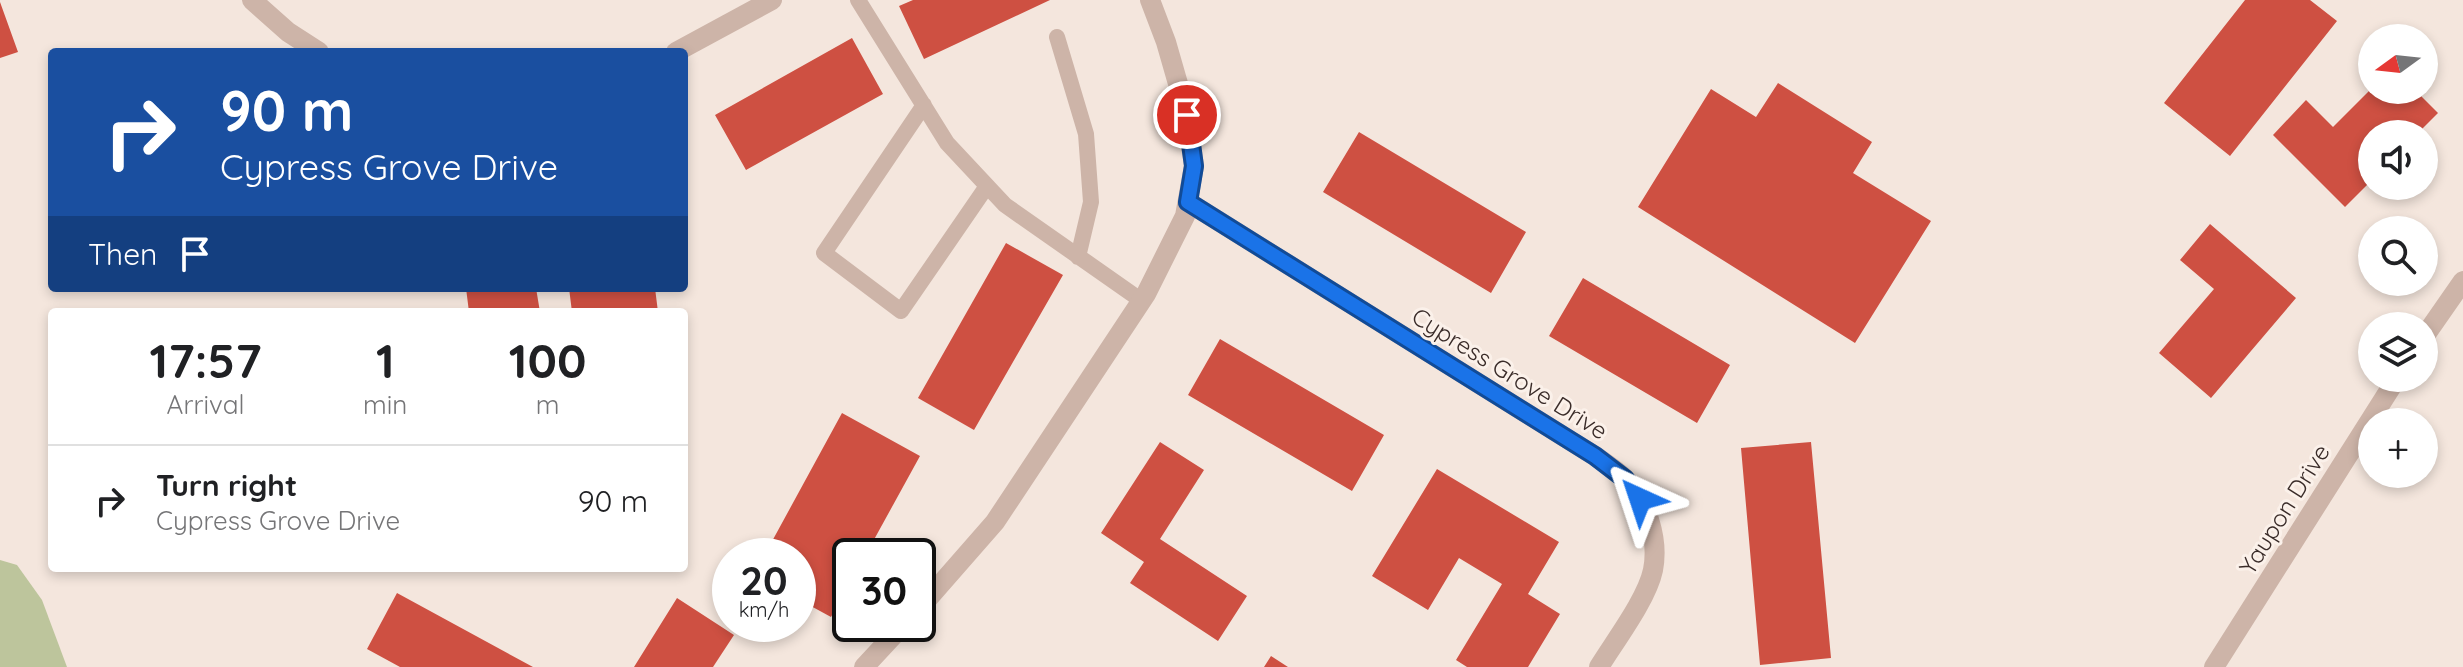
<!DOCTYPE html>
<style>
:root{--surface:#fff;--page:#f6f6f6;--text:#202124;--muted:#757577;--line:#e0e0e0}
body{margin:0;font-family:Quicksand,sans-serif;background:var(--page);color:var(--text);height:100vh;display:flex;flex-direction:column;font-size:30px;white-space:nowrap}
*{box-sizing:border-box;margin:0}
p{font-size:26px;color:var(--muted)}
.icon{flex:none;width:44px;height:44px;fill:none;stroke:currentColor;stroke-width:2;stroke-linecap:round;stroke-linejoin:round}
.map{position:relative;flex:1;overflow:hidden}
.sheet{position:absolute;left:48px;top:308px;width:640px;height:264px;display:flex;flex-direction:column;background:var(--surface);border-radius:8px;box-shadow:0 4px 12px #0003}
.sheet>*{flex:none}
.top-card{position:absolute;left:48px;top:48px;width:640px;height:244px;border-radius:8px;box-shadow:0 4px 12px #0003;background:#1a4fa0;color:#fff;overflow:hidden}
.needle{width:52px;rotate:255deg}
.controls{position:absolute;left:2358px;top:24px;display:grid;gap:16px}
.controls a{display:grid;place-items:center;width:80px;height:80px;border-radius:50%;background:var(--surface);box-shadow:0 4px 12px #0003;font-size:40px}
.speed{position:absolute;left:712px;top:538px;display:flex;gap:16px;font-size:40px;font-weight:700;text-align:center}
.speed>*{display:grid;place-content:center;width:104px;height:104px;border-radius:50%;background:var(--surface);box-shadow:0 4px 12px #0003;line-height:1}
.speed small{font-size:20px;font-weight:400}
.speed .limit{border:4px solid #111;border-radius:12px;background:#fff;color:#111}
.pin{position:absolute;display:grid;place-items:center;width:68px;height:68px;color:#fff;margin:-34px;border:4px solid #fff;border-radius:50%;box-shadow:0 2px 8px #0007}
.me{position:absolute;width:88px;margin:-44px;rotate:318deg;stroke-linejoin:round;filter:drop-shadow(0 0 6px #0008)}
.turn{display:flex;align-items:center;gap:28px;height:168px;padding:0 40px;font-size:36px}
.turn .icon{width:104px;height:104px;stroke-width:2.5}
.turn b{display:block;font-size:56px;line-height:68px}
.then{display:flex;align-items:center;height:76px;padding:0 40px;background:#0003;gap:16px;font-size:30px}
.eta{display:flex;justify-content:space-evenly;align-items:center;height:136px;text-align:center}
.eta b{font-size:48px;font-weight:700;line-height:56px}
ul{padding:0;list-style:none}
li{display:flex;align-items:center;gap:24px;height:112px;padding:0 40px;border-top:2px solid var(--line)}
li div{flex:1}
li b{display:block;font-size:30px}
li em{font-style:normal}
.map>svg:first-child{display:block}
.green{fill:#bdc59c}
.building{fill:#ce5042}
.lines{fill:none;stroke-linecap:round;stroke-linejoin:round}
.service{stroke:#cdb4a8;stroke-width:16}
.minor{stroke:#cdb4a8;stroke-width:20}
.tertiary{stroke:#cdb4a8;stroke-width:20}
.route-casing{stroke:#114b97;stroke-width:20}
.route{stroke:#1a73e8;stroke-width:14}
.labels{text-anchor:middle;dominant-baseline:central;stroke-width:6;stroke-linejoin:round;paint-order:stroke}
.street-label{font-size:24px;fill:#3a2c29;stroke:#fbf1ea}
</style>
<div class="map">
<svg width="2463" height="667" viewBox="0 0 2463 667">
<rect width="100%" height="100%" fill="#f4e6dd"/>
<path class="green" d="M0,560L17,565L42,600L67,667H0Z"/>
<path class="building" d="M913,0H1050L924,59L899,6Z
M2245,0H2310L2337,21L2230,156L2164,103Z
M0,2L18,52L0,58Z
M852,38L883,94L746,170L715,115Z
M1778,83L1872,142L1853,173L1931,221L1855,343L1638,207L1711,89L1756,117Z
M2372,88V90H2415L2438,113L2417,134H2372V180L2345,207L2273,135L2306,100L2333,127Z
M1359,132L1526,232L1491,293L1323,192Z
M2210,224L2296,298L2211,398L2159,353L2214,289L2180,260Z
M1006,243L1063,275L974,430L918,398Z
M1583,278L1730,365L1697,423L1549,336Z
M466,288H536L540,312H469Z
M569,288H655L658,312H572Z
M1220,339L1384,435L1352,491L1188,395Z
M842,413L920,456L865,556H850V583L831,617L798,599V556H764Z
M1160,442L1204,470L1160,539L1247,596L1218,641L1130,583L1144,562L1101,533Z
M1811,442L1831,658L1760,665L1741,448Z
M1437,469L1559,542L1528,594L1560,614L1528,667H1467L1456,660L1502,584L1459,558L1428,610L1372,576Z
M397,593L533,667H400L367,649Z
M677,598L734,635L713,667H634Z
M1271,656L1288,667H1264Z"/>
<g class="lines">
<path class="service" d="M858,0L947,143L1005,205L1142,301
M1057,37L1086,134L1091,202L1078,257
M924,105L824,253L901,311L987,186"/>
<path class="minor" d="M1188,202L1595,456C1605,463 1616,470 1625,479C1647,501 1659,539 1653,570C1647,599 1615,641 1599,667
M2424,337L2463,281
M918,610L995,522L1146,294L1185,216L1194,166L1187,115L1166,42L1150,0
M864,667L904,624
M2214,667L2397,378"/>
<path class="tertiary" d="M252,0L288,32L319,52
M676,52L772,0"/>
</g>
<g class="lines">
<g class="route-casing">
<path id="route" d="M1187,115L1194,166L1188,202L1595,456L1625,479L1640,499"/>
</g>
<use href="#route" class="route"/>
</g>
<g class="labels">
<g class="street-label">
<text transform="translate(1510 373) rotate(32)">Cypress Grove Drive</text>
<text transform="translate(2284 509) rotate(-58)">Yaupon Drive</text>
</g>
</g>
</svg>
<div class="controls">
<a><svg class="needle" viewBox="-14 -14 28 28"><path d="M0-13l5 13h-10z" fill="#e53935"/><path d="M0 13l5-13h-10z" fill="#757577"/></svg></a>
<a><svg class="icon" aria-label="sound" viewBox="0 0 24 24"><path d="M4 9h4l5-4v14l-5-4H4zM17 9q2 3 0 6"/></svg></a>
<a><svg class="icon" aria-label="search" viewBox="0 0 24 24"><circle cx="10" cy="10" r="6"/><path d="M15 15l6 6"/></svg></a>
<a><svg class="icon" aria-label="layers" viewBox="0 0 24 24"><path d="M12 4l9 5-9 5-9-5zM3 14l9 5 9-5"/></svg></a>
<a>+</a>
</div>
<div class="speed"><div>20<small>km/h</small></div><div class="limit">30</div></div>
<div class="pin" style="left:1187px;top:115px;background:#d93025"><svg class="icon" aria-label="arrive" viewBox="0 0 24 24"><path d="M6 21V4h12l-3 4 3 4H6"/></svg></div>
<svg class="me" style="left:1640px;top:499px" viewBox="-20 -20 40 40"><path d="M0-17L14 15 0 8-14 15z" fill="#1a73e8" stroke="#fff" stroke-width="4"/></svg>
<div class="top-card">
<div class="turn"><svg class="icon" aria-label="right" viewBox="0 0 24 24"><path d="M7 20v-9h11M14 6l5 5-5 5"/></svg><div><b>90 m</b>Cypress Grove Drive</div></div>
<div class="then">Then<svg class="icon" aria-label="arrive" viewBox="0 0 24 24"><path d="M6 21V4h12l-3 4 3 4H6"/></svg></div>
</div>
<section class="sheet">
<div class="eta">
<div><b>17:57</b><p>Arrival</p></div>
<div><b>1</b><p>min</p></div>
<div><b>100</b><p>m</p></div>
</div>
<ul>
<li><svg class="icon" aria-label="right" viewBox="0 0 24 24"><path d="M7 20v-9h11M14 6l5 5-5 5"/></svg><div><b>Turn right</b><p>Cypress Grove Drive</p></div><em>90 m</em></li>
</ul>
</section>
</div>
